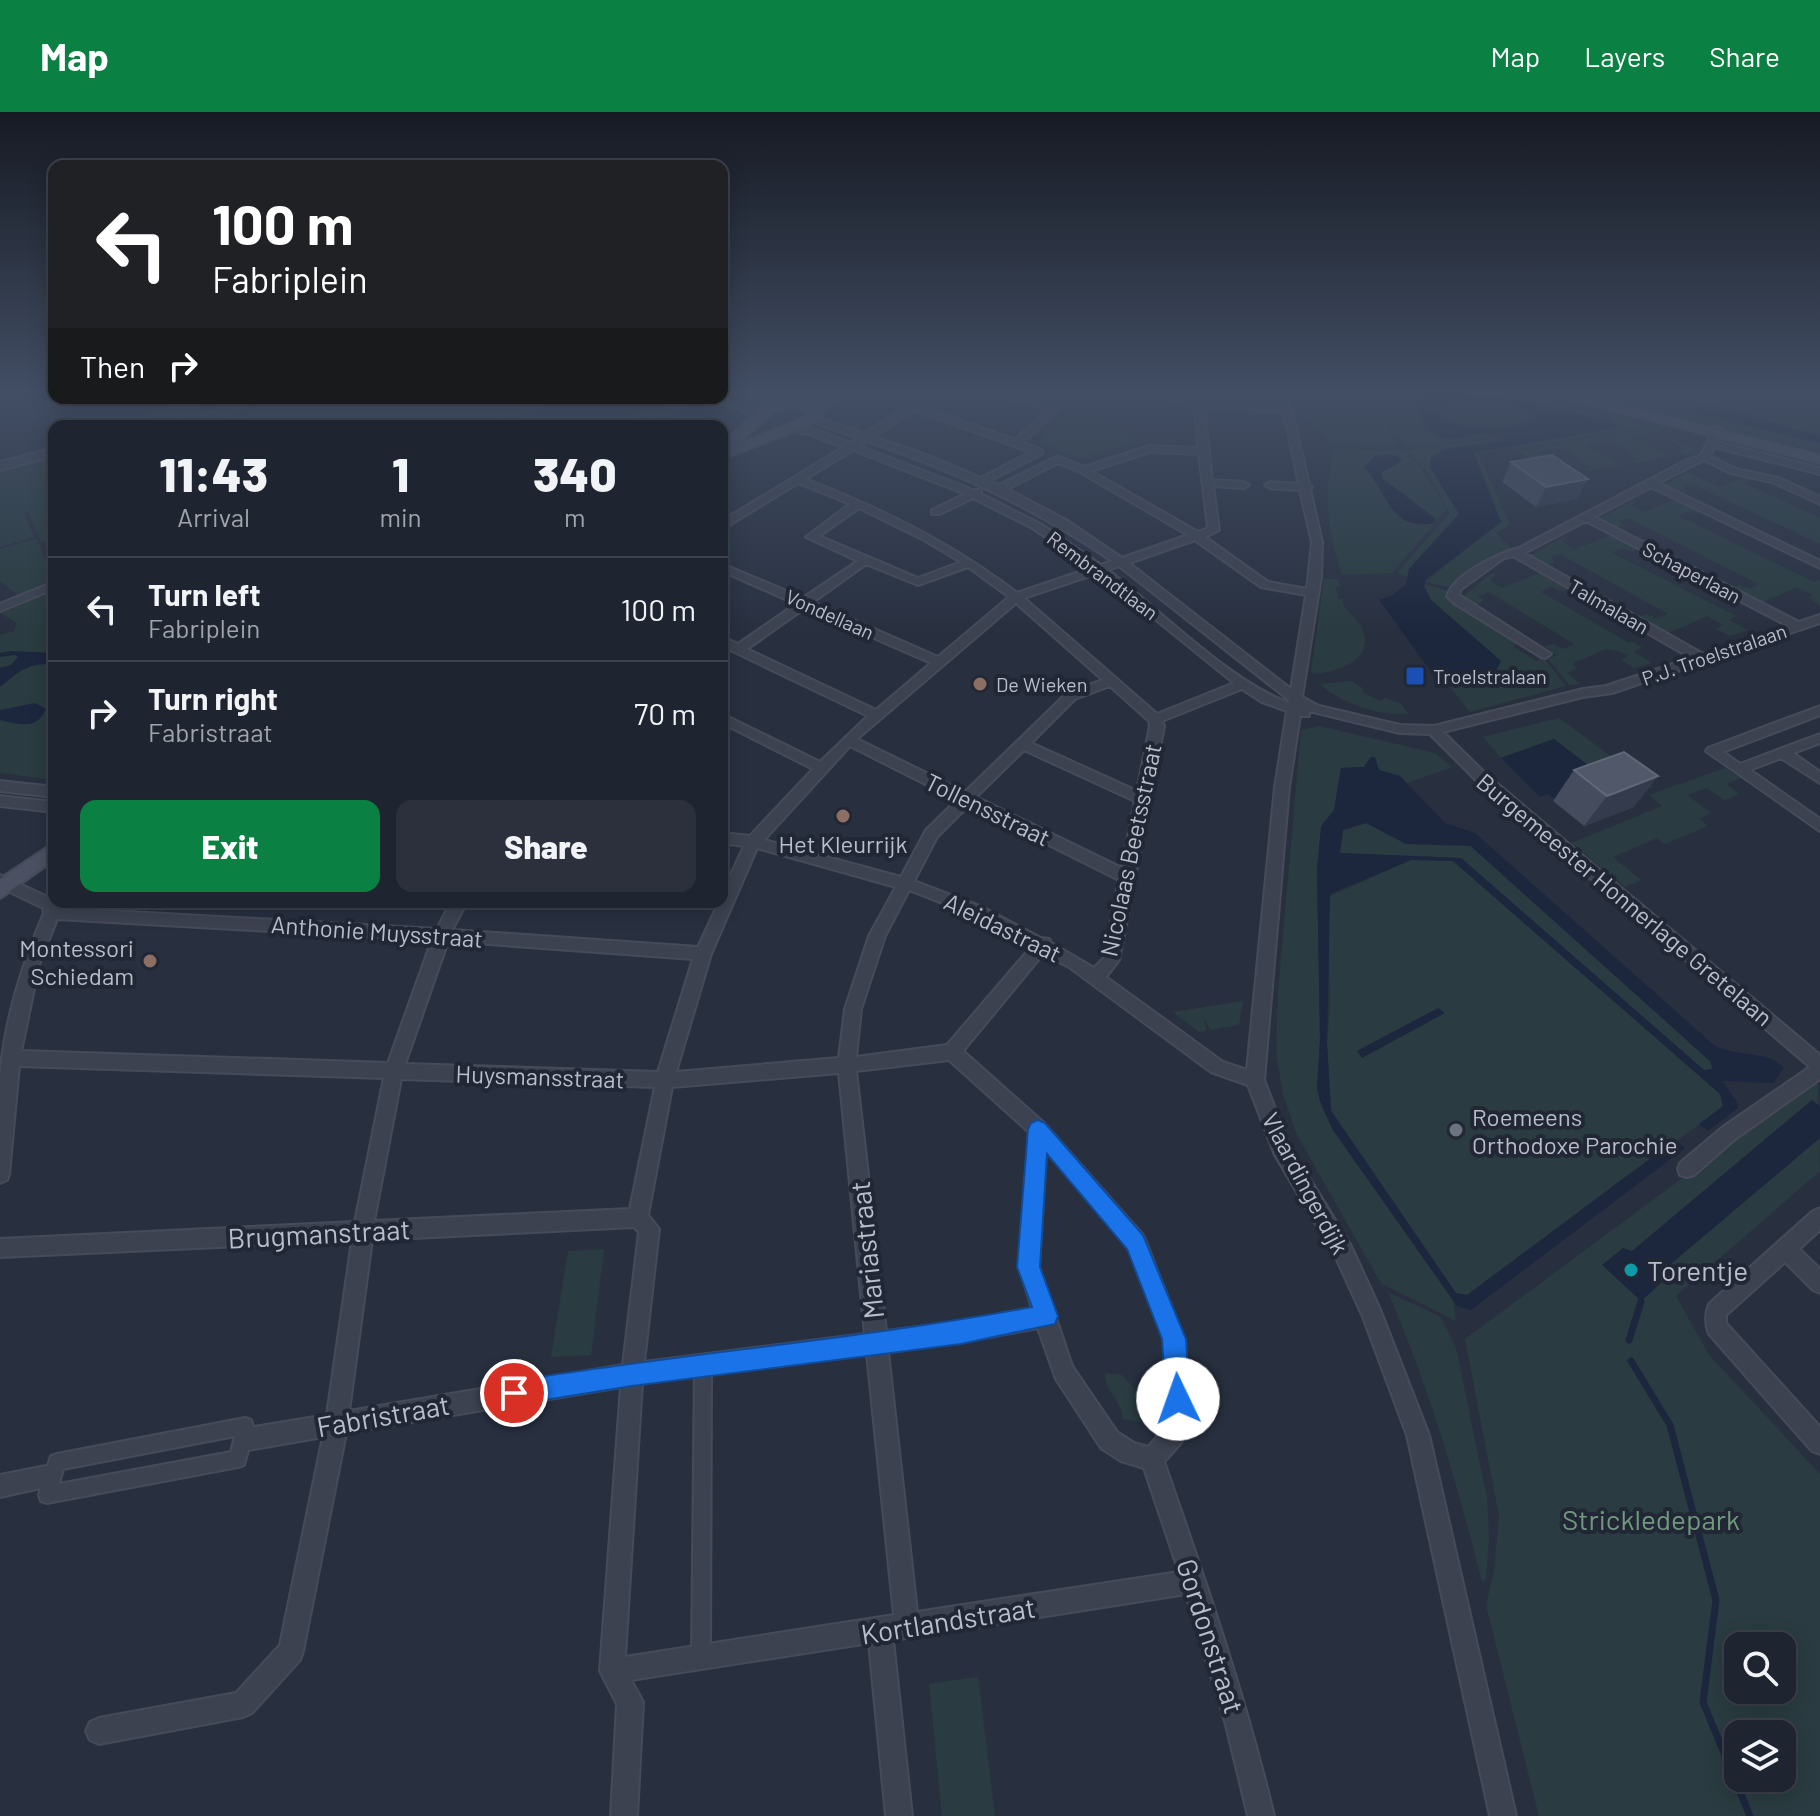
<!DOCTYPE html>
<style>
:root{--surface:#1e2430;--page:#2b303c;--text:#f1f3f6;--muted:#a1a4ab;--line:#3c414c;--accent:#0b8043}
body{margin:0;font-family:Barlow,sans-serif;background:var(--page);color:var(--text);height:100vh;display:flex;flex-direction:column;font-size:30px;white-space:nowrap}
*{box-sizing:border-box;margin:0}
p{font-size:26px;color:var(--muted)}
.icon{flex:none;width:44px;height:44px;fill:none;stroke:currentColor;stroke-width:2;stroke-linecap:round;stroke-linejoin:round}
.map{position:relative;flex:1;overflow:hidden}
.drawer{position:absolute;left:48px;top:308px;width:680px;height:488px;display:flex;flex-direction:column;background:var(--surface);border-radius:16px;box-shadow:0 4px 20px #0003,0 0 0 2px var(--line)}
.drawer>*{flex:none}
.top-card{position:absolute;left:48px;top:48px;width:680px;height:244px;border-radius:16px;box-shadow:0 4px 20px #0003,0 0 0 2px var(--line);background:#202124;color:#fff;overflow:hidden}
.buttons{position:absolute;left:1724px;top:1520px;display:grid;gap:16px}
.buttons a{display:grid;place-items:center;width:72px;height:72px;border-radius:16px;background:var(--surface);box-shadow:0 4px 20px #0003,0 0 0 2px var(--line);font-size:40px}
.pin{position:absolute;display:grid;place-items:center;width:68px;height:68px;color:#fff;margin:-34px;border:4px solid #fff;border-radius:50%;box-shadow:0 2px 8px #0007}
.me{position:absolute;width:88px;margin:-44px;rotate:357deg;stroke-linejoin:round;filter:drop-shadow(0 0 6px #0008)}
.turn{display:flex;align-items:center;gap:28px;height:168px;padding:0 32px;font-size:36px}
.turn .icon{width:104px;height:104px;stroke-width:2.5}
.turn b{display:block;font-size:56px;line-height:68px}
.then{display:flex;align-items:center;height:76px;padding:0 32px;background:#0003;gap:16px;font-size:30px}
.eta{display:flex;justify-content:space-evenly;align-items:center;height:136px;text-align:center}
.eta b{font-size:48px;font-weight:800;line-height:56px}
.button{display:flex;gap:16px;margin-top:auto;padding:16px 32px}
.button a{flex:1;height:92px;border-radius:16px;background:var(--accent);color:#fff;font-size:32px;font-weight:800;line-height:92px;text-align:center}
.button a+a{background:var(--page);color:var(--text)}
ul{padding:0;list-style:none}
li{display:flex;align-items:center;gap:24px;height:104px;padding:0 32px;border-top:2px solid var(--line)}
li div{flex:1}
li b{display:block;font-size:30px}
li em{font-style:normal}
header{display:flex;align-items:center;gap:48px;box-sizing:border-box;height:112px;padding:0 40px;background:var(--accent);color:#fff}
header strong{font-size:38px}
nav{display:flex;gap:44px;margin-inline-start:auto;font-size:28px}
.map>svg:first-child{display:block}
.green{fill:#2a3c41;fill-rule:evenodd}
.water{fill:#1c263d;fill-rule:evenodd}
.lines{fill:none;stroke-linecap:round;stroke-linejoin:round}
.stream-far1{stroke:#1c263d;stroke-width:6}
.stream{stroke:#1c263d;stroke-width:7}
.pedestrian-casing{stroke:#464b59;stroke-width:4}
.minor-casing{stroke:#464b59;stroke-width:4}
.tertiary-casing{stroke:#464b59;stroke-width:4}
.secondary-casing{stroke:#464b59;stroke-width:4}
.pedestrian{fill:#3c4250;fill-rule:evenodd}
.minor{fill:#3c4250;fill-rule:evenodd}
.tertiary{fill:#3c4250;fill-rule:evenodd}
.secondary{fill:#4b5163;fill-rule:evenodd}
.wall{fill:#444c5d}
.shaded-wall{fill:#333b4d}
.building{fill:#505869;stroke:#616878;stroke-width:2}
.route{fill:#1a73e8;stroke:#114b97;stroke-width:2}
.transit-dot{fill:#1a4fb4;stroke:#212735;stroke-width:3}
.education-dot{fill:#8d6e63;stroke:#212735;stroke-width:3}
.worship-dot{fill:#6b7280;stroke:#212735;stroke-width:3}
.culture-dot{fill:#0f9aa8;stroke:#212735;stroke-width:3}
.labels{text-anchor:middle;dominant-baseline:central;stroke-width:8;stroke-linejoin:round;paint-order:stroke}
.far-street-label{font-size:20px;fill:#b9beca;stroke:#212735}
.far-poi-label{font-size:20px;fill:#b9beca;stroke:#212735;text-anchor:start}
.street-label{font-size:24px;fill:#b9beca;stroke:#212735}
.poi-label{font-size:24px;fill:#b9beca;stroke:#212735}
.near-street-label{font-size:28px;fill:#b9beca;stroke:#212735}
.near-poi-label{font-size:28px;fill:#b9beca;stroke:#212735;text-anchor:start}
.near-park-label{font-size:28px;fill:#729980;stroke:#212735}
</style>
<header>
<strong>Map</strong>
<nav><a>Map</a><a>Layers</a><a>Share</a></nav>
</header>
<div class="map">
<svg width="1820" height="1704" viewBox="0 0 1820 1704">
<rect width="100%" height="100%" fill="#283040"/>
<path class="green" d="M1315,281L1328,283L1332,298C1345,307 1362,309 1376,303L1378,298L1391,303L1388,317L1397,334L1330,332L1313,307L1305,306L1298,282Z
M1403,281H1421L1419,284L1448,328L1484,321L1487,324L1428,334H1405L1393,318Z
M1467,281H1513L1646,314L1517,337L1511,334L1620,315L1608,308L1514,287Z
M1566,281H1820V325L1694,300L1820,331V340Z
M263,286L275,287L544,286L473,314H218L242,308L245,299L266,290Z
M1487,290L1520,294L1533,301L1532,306C1510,321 1462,321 1441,304L1440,298L1453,292Z
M1065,304L1089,309L1093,304L1108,308L1133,324L1126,326L1133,331L1080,347L1040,330Z
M1652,316L1699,340L1684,342L1680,340L1684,338L1658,319L1632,325L1666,342V345L1637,351L1633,348L1637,347C1621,331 1606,323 1585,333L1619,351L1618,354L1589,359L1585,357L1590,355L1565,336L1537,340L1551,351L1558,365L1519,339Z
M1490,327L1502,331C1481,330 1448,332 1430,346V355L1459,402L1409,457V466L1398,461L1403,454L1450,401L1426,359L1406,338Z
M1510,335L1478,342L1510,412L1496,421L1512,437L1491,443L1454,471L1457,473L1453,476L1425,470L1501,410L1473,343L1477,340Z
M1336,337L1403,339L1421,356L1447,397L1392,461L1342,463C1329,423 1320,376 1336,337ZM1389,342L1401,349L1382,360V366L1434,406L1435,411C1393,420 1388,385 1367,357Z
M54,345V427L41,430L28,400L24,401L34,425L0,435V359Z
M1687,360L1720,375L1747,365L1762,369L1749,366L1741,370L1820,406V432L1692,372L1683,375L1688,378L1684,382L1665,373Z
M1677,387L1701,402L1688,400L1679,404L1814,470L1820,468V494L1810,486L1806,487L1813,483L1797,475L1762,491L1732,476L1738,473L1750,477L1759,472L1628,406L1618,409L1625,415L1619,414V417L1600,407L1633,389L1636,390L1631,394L1644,400Z
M1612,423L1637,438L1632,440L1621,436L1612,441L1736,504L1729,508L1748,518L1730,524L1716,517L1723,513L1707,504L1669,521L1640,505L1646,502L1658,507L1668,502L1560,442L1550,445L1554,449L1550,454L1531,443L1566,424L1563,430L1575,437Z
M37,427L54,468L18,483L0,469V437Z
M1542,460L1567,478L1562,479L1551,475L1541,480L1629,531L1632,530L1642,535L1634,540L1652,551L1634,556L1621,548L1628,544C1599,527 1598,547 1575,549L1573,553L1577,556L1567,561L1580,572L1569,573L1548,547L1557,543L1545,535L1552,532L1563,537L1574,532L1489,480L1478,484L1483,488L1478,494L1464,484L1492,461L1496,463L1490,468L1502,476Z
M1324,467H1337L1340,475H1335L1339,487H1345L1342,490C1348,502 1360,507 1364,521C1372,551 1334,560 1314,562L1311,559Z
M1424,472L1449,479V483L1519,529L1514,535L1536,549L1544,546L1566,574L1470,600L1447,571L1496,558L1501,549L1431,488Z
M54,478V668L49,667L52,661L46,667L0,661V523L14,519L17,511L0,501Z
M1351,569L1364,577L1362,580L1380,589L1385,586L1401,592L1408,602C1377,603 1344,593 1320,572Z
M1559,606L1653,675L1639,681L1606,667L1554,627L1501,646L1483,625Z
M1319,614L1435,641L1452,655L1407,671L1400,664L1379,658L1374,645H1371L1364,655L1341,656L1334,699L1322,711L1317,757L1320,928L1317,976L1322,996L1333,1018L1453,1188L1456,1209L1381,1171L1297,1023L1283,982L1276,940L1278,881L1300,630L1301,618Z
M1725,656L1741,666L1726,672L1739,682L1725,688L1706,676L1687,683L1711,701L1700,707L1708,714L1664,732L1657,726L1613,745L1641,768L1625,775L1572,731L1662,694L1649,683Z
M1366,711L1470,734L1711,950L1712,957L1705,959L1461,746L1340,741L1343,718Z
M1411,748L1453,749L1718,980L1724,990L1720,997L1467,1183L1456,1181L1331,998L1327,930L1330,895L1328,785Z
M1243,889L1239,913L1211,918L1203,906L1207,918L1199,920L1173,900Z
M1818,966L1820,1059L1676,1184L1709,1243L1820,1362V1704H1539L1486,1493L1494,1459L1499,1404L1465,1227ZM1738,1534H1782V1578H1738ZM1738,1622H1782V1666H1738Z
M604,1137L591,1243L551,1245L568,1139Z
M1388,1180L1441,1205L1456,1236L1487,1386L1489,1426L1486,1467L1482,1470C1457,1370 1429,1275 1388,1180Z
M1105,1261L1122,1263L1147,1290L1146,1311L1123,1307C1122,1288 1104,1280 1105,1261Z
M978,1565L995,1704H942L929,1572Z"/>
<path class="water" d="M1421,281L1506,285L1608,308L1620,315L1474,341L1501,410L1426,467L1424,475L1431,488L1501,549L1496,558L1447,571L1438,569L1379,488L1393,483L1406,472L1409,457L1459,402L1430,355V346L1448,337L1507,329C1484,305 1446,352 1421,306C1416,297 1417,290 1421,281ZM1487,290L1520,294L1533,303C1519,323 1458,319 1441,304L1440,298L1453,292Z
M1711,293L1820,324V331L1702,303L1689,296Z
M1389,342L1398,344L1402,349L1382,360V366L1435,406V411C1389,419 1390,383 1364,355L1375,344Z
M11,539L54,541V554C32,547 16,562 0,575V556L11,553L18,545L15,543L0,545V541Z
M35,591L46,597C37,619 18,612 0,608V598Z
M1554,627L1606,667L1555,687L1548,682L1540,685L1501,646Z
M1371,645H1375L1379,658L1400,664L1445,711L1475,721L1714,933C1736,946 1767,937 1784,956L1773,971L1722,969L1737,990L1738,996L1708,1019L1699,1012L1723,994L1720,982L1453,749L1411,748L1330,782L1327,931L1331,999L1456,1181L1467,1183L1675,1028L1685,1036L1471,1198L1457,1194L1333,1018L1320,989L1317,976L1320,928L1317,757L1321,715L1334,698L1341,656L1364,655ZM1366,711L1406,732L1471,734L1711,950L1712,957L1704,958L1461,746L1340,741L1343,718Z
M1438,896L1445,901L1362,946L1357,939Z
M1812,988L1820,994V1026L1659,1162L1661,1171L1641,1189L1602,1153L1623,1136L1632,1139Z"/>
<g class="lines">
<path class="stream-far1" d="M1640,1192L1641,1189"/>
<path class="stream" d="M1629,1228L1641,1190
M1631,1249L1670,1313L1716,1488L1703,1590L1750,1704"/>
<g class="pedestrian-casing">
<path id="pedestrian" d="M703,1246L709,1248L711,1254L710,1546L708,1553L701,1555L694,1553L692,1546L695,1254L697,1248Z
M245,1306L251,1308L253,1314L252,1320L256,1327L254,1333L249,1335L244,1353L238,1355L47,1391L41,1389L39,1383L42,1371L40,1365L42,1359L47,1357L51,1344L57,1342ZM235,1324L231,1340L59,1372L63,1357Z"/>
</g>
<g class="minor-casing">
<path id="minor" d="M735,281H748L786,291C772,298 748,289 735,281Z
M926,281H936L919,294L1015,328L1048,297L990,281H1005L1057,294V298L1023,331L1042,338V342L989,369L999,373L1058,344L1084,355L1149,334L1198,336L1195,295L1144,281H1160L1195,289L1198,281H1206L1204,291L1283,295L1280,281H1288L1309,373L1312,375L1310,377L1322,430L1321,465L1302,585L1319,594L1400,613L1434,614L1583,577L1606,574L1691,546L1513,444L1504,446L1460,478L1459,483L1551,542L1545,546L1541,545L1454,491L1447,484C1454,462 1499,441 1519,436L1685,349L1701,343L1715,315L1723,317L1717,330L1820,356V362L1714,335L1710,344L1736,357L1779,366L1820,385V392L1772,370L1730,361L1704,348L1658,371L1820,449V456L1651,375L1594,405L1799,510L1820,503V511L1612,581L1583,585L1443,620L1488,664L1820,943V967L1735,1027L1694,1063L1687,1065L1680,1063L1678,1057L1680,1051L1723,1015L1810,955L1478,670L1430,622L1400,621L1309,599V604H1300L1289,675L1264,968L1289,1033L1351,1134L1379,1195L1429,1323L1516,1704H1490L1407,1323L1363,1205L1337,1148L1275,1043L1248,973L1211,960L1069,855L1043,842L963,939L1044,1011L1143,1123L1146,1130L1184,1227L1189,1307L1181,1331L1164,1350C1205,1467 1245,1583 1274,1704H1248L1226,1613L1186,1482L893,1528L912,1704H886L869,1531L631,1568L643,1590L637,1704H611L617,1592L600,1559L621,1275L346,1321L303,1539L300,1548L252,1601L243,1605L99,1632L90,1628L86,1619L90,1610L99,1606L236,1581L280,1533L323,1325L248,1338L240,1335L237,1327L240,1319L248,1316L327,1303L352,1129L0,1145V1127L355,1110L384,966L19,954L9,1062L7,1068L0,1071C0,1036 0,1001 0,966C4,909 22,853 44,801L43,796L0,775V763L54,788L58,796L437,817L451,790H467L452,818L698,835L719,790H722V782L744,734L722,731V721L750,724L813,657L722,611V602L820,650L868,604L722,534V525L738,532L796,492L722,459V452L803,486L858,449L806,425L850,392L798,371L726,415L722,416V409L844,335L806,321L784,320V316L807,315L851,331L859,326L818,312L811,303L813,301H819L824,308L865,322ZM1204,296L1284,300L1299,372L1270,370L1265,373L1270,376L1300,378L1312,430L1307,477L1268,470L1205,425L1219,418L1213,374L1244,376L1249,373L1244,370L1212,368ZM913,298L1031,340L981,366L932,345L874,325ZM867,329C959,361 1031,394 1112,449L1101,453L1042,413L981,382V378H973L859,334ZM853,338L965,382L932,398V402H940L973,386L1034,417L1091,456L1017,481C952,431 881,396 805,367ZM1150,340L1199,342L1208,416L1198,420L1091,359ZM1058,351L1080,360L1188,423L1122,446L1066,408L1007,377ZM859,396L924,428L961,450L918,466L819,424ZM1586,409L1788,514L1703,542L1524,441ZM1195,428L1261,475L1306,483L1291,577L1129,451ZM866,452L918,473L968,455L1009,485L938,545L813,490ZM1119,454L1289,588V591C1229,569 1160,498 1108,458ZM1098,461L1234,571L1157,602L1024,486ZM1016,491L1103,568L1067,581L965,680L857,627ZM805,496L931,551L876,598L747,537ZM1110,574L1149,609L1150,614L1137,679L1031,631L1075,587ZM1242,577L1262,590L1287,599L1275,675L1247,958L1223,950L1106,865L1119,848L1164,614L1162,609ZM850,634L957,688L926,718L901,765L764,728ZM1024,638L1135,689L1122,756L976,685ZM969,693L1119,768L1104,846L1094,856L1051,831L1049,827L1041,826L980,794L914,769L937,725ZM757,736L896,775L869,824L845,897L839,946L676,960L711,842ZM909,778L970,802L1031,835L947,933L856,945L861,897L885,824ZM57,807L432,828L388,951L21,939L39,853ZM448,829L693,847L658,960L405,952ZM949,948L1029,1020L1019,1155L1032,1196L961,1210L886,1219L856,959ZM839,961L865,1222L644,1250L659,1117L648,1103L672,975ZM401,967L655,975L630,1097L374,1109ZM1046,1039L1129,1136L1164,1227L1167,1307L1164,1317L1148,1335L1134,1331L1117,1320L1072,1254L1039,1155ZM634,1115L639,1120L623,1253L349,1299L372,1128ZM1038,1216L1056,1267L1101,1336L1121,1349L1144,1356L1179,1460L917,1500L888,1240L961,1230ZM867,1242L894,1503L625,1545L642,1271Z
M722,285L755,297L761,306L753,308L748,301L712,286Z
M547,286H559L492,314H479Z
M690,286H701L649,314H637Z
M648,299L656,301L632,314H620Z
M220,300L223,301L230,314H220L215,303Z
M54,470V477L0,499V492Z
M1820,594V603L1723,640L1740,652L1820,622V631L1793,641L1820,660V671L1781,646L1750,658L1820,707V719L1706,639L1708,636Z
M0,669L54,675V685L0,679Z
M0,684L54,690V700L0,694Z
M1820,1096V1118L1799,1137L1820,1157V1181L1813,1178L1785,1150L1726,1203V1211L1820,1315V1342L1812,1339L1709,1222C1705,1212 1705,1202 1709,1192L1813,1099Z
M46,1354L54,1357L57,1365L54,1373L0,1385V1363Z"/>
</g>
<g class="tertiary-casing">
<path id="tertiary" d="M200,286H217L191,296L189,302C204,306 216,302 228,292L219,286L237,289L263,286L210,310H195L177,304L147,314H129Z
M54,336V344L0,358V350Z"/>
</g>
<g class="secondary-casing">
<path id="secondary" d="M827,281H840L820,306L810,313L722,347V331C745,313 783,265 814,294ZM792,292L807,301L802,307L736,333L772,301Z
M1545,281H1567L1820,343V351Z
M54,731V748L0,786V767Z"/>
</g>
<use href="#pedestrian" class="pedestrian"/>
<use href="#minor" class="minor"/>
<use href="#tertiary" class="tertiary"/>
<use href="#secondary" class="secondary"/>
</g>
<path class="wall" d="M1511,350L1577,387L1536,395L1502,370Z
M1574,658L1634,695L1584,714L1553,689Z"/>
<path class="shaded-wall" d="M1588,367L1577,387L1536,395L1546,375Z
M1658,664L1634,695L1584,714L1607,684Z"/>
<path class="building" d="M1552,343L1588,367L1546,375L1511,350Z
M1624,640L1658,664L1607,684L1574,658Z"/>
<linearGradient id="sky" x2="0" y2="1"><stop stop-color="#161a23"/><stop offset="0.54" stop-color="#424e64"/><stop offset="1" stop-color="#424e64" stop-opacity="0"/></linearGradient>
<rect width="1820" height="520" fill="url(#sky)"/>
<path class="route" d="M1038,1008L1045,1011L1143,1123L1186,1227L1190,1287L1186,1296L1178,1299L1169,1296L1166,1287L1162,1227L1127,1137L1047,1042L1040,1155L1058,1204L1055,1212L961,1232L632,1274L514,1293L506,1290L502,1281L506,1272L514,1269C686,1241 861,1227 1032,1195L1017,1155L1028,1017L1031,1011Z"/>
<rect class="transit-dot" x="1405" y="554" width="20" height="20" rx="4"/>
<g class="education-dot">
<circle cx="980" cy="572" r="8"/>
<circle cx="843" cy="704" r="8"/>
<circle cx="150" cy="849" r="8"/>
</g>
<circle class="worship-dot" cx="1456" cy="1018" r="8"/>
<circle class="culture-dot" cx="1631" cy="1158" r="8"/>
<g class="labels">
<g class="far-street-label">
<text transform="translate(1692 460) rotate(28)">Schaperlaan</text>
<text transform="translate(1103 463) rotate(37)">Rembrandtlaan</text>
<text transform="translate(1609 494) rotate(30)">Talmalaan</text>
<text transform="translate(830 502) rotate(24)">Vondellaan</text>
<text transform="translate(1714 542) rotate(-19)">P.J. Troelstralaan</text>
</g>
<g class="far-poi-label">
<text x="1433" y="564">Troelstralaan</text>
<text x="996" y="572">De Wieken</text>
</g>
<g class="street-label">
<text transform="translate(988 697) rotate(26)">Tollensstraat</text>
<text transform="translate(1130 738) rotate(-78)">Nicolaas Beetsstraat</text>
<text transform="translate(1625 787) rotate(40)">Burgemeester Honnerlage Gretelaan</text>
<text transform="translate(1003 815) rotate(26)">Aleidastraat</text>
<text transform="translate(377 819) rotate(4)">Anthonie Muysstraat</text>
<text transform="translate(540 964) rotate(2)">Huysmansstraat</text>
<text transform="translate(1306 1071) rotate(62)">Vlaardingerdijk</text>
</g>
<g class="poi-label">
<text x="843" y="731">Het Kleurrijk</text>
<text x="134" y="835" text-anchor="end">Montessori<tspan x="134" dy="28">Schiedam</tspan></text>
<text x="1472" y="1004" text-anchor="start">Roemeens<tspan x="1472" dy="28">Orthodoxe Parochie</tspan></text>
</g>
<g class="near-street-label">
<text transform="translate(319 1121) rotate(-3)">Brugmanstraat</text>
<text transform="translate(866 1138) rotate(-96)">Mariastraat</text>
<text transform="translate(383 1303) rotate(-10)">Fabristraat</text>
<text transform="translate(948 1508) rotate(-9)">Kortlandstraat</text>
<text transform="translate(1211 1524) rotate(72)">Gordonstraat</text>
</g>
<g class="near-poi-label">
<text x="1647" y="1158">Torentje</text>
</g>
<g class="near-park-label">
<text x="1651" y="1407">Strickledepark</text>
</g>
</g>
</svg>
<div class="buttons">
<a><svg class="icon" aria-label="search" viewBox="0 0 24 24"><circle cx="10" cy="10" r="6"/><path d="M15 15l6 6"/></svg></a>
<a><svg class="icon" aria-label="layers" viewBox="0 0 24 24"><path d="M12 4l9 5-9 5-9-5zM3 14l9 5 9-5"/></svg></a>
</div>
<div class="pin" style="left:514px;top:1281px;background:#d93025"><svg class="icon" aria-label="arrive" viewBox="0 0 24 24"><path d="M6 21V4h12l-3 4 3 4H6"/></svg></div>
<svg class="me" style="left:1178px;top:1287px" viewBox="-20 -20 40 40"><circle r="19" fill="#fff"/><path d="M0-13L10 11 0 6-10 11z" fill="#1a73e8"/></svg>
<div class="top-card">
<div class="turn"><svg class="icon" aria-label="left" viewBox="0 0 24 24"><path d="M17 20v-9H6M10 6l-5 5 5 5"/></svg><div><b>100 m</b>Fabriplein</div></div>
<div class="then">Then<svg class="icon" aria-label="right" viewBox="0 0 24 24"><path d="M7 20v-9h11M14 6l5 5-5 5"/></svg></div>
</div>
<section class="drawer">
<div class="eta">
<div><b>11:43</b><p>Arrival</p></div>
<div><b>1</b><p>min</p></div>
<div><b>340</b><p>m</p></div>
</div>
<ul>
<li><svg class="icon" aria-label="left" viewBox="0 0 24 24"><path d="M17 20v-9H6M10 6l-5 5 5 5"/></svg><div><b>Turn left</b><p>Fabriplein</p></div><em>100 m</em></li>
<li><svg class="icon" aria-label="right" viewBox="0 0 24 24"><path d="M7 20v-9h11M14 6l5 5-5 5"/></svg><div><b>Turn right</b><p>Fabristraat</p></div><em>70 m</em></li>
</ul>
<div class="button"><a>Exit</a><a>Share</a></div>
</section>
</div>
